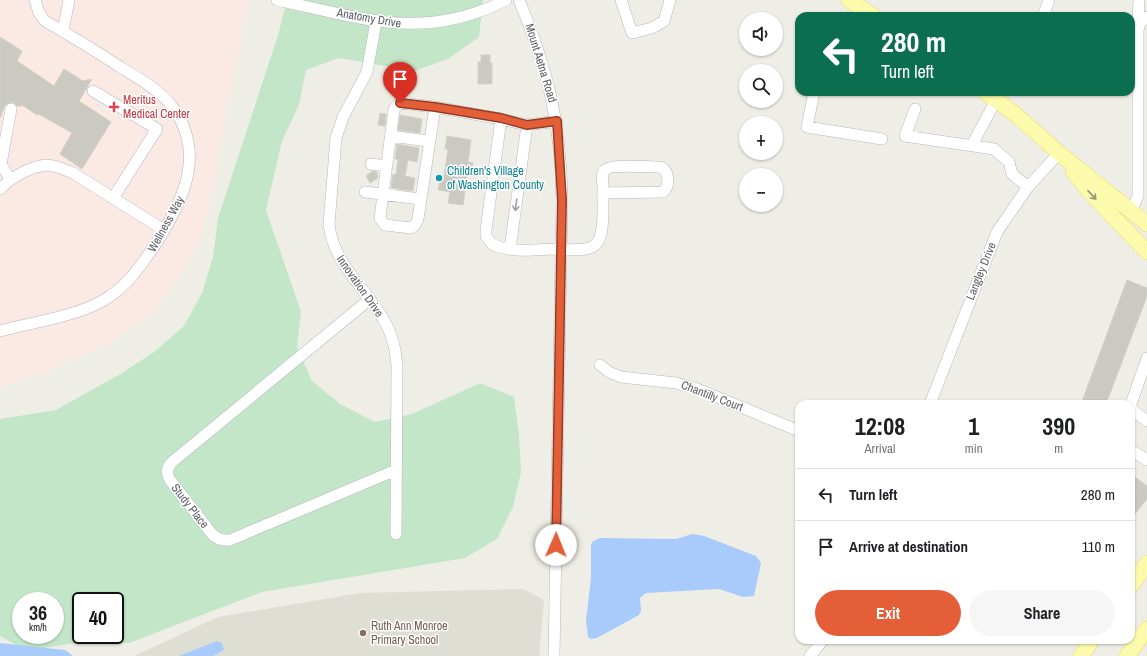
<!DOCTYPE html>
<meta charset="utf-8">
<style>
:root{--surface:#fff;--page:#f6f6f6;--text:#202124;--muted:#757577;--line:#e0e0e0;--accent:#e45e37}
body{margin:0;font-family:"Archivo Narrow",sans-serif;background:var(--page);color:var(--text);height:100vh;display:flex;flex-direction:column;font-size:15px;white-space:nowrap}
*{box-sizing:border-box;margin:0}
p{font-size:13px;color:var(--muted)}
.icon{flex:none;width:22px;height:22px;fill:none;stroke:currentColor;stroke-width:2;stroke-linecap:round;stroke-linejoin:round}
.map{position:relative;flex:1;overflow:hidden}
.side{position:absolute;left:795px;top:400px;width:340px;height:244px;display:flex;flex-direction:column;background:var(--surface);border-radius:12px;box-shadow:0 1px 3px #0004}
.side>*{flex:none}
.banner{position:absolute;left:795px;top:12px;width:340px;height:84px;border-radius:12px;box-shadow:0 1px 3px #0004;background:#0b6e4f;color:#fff;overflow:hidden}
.buttons{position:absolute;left:739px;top:12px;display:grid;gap:8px}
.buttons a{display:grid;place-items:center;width:44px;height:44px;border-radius:50%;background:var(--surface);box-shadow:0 1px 3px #0004;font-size:20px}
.speed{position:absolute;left:12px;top:592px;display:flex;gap:8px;font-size:20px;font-weight:700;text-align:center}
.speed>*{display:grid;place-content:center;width:52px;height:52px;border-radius:50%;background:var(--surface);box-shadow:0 1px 3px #0004;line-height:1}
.speed small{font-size:10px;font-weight:400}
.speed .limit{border:2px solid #111;border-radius:6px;background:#fff;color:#111}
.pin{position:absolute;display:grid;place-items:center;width:34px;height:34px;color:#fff;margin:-41px -17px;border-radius:50% 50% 50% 0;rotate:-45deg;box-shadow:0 0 4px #0007}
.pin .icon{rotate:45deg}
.me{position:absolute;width:44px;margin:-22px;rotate:1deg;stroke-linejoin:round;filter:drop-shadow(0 0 3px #0008)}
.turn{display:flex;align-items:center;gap:14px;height:84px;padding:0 20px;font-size:18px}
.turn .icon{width:52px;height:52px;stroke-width:2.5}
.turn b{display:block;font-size:28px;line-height:34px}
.eta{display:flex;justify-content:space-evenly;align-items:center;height:68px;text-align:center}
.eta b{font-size:24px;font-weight:700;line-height:28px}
.action{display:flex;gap:8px;margin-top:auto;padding:8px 20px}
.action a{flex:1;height:46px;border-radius:24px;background:var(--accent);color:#fff;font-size:16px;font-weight:700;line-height:46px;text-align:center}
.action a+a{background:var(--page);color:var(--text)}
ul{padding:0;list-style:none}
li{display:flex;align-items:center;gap:12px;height:52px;padding:0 20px;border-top:1px solid var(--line)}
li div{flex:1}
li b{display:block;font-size:15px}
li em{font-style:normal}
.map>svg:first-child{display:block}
.education{fill:#dfded4}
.medical{fill:#fbe9e3}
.green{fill:#c3e6c8;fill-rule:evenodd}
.water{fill:#a8cbfc}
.building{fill:#cac9c2;stroke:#d4d1c4}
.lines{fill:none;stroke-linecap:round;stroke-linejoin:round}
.minor-casing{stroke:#b6b7bc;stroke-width:12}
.major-casing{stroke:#edda61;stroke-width:16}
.minor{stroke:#fff;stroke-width:11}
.major{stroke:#fcfbad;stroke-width:15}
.oneway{stroke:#95967e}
.oneway2{stroke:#9ea0a3}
.route-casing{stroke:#943d24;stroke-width:10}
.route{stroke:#e45e37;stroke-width:7}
.health-dot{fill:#e0444e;stroke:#fff;stroke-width:1.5}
.culture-dot{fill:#0f9aa8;stroke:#fff;stroke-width:1.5}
.education-dot{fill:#8d6e63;stroke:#fff;stroke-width:1.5}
.labels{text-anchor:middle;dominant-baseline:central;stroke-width:3;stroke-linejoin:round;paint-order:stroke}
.street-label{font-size:12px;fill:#5d6065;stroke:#fff}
.health-label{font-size:12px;fill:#be3a42;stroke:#fff;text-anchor:start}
.culture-label{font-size:12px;fill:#0d838f;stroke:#fff;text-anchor:start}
.education-label{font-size:12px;fill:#785e54;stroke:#fff;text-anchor:start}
</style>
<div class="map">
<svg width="1147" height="656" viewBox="0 0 1147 656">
<rect width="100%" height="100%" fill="#efeee6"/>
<path class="education" d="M523,589L544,600L539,656H134L218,617L360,593Z"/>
<path class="medical" d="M0,0H248L207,214L193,257L156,309L115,340L62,366L0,387Z"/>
<path class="green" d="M287,0H483L479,37L448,59L414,71L339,58L306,70L299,105L282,141L266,210L301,312L297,347L312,381L340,404L375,422L412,414L480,383L514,397L519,435L521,472L513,507L497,539L465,558L262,592L129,643L93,640L27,651L0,636V419L56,410L122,373L154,352L184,326L202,293L213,257L218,218L278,35ZM21,601H55V635H21ZM81,601H115V635H81Z"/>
<path class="water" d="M692,534L704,536L756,556L761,563L754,596L743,597L719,589L646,593L640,598L641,611L639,615L597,638L591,639L588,637L586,620L591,578V545L593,541L600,538L676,539Z
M217,641L222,643L224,650L213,656H179Z
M0,643L65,650L73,656H0Z"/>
<path class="building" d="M0,37L22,51L17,61L54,86L64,69L83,81L92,79L79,101L111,122L82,169L60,154L72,133L39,114L37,115L24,106H17L13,102L5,105L0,118Z
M481,55H490V63H492V84H478V62H481Z
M380,113L386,114L385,126L378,125Z
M400,115L422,119L420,133L398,130Z
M447,136L471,140L468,162L473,163L471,176H467L463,205L448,203L450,192L438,190L441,176L444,177L448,149H445Z
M397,144L419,148L417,162L408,160L405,176L415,178L413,191L391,188L393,174L396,175L398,159H395Z
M373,171L377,172L378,178L370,183L366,176Z
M1127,280L1147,288V296L1106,404H1081Z
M1131,474L1147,486V499L1131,519Z"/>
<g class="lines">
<g class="minor-casing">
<path id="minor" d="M277,0C361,18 423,42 506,0
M519,0C548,70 561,123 562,200L554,656
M621,0L632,33L652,28L664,21L670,0
M1043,16L1049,0
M376,22L367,72L343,117L336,138L329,224C333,264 367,289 385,322C393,336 396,351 397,366L396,534
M1138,27L1139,0
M63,31L69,0
M93,91L157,129L113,198
M814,92L807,127L882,139
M400,103L435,107L418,219L415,225L411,228L385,225L380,218L394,109Z
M435,107L501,119L527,125L557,121
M915,109L905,136L994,149L1009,162L1012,174L1028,187
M501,119L486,230V236L492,244C510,253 533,250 552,249C565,249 581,252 592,247C607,241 602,202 603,187C603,182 601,174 605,170C610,164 650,167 659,167C670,169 670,186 663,192L603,193
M391,136L428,141
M972,145L996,100
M371,164L387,166
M10,179L1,164L11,109
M0,189C12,177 29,167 46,165C56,165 65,170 73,173L164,230
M365,192L420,199
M1131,211L1138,196V30L1140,23L1147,17
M510,249L527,125
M370,299L172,462C167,467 166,473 170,480L212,534C217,539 222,541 230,540L396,470
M0,331C33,322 75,317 104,300C128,286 142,264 157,242C184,199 207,152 171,105C158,89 138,78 120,67C96,51 71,36 45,21L39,13L35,0
M600,365L609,372L621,377L676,383L695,388L799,431
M930,404L997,232L1028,187L1059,153
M1131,404L1147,358
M1131,409L1147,421
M1131,450L1147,460
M810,656L823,640"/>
</g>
<g class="major-casing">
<path id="major" d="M849,0L873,16
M985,92L1015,114L1059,153L1147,224
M1073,171L1085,187L1147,252
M1131,586L1147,563
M1081,656L1092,640
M1127,656L1147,629"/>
</g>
<use href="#minor" class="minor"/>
<use href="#major" class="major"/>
</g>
<defs><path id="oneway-shaft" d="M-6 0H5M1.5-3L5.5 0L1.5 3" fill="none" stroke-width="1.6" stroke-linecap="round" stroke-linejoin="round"/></defs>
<use class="oneway" href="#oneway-shaft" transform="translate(1092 195) rotate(47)"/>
<use class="oneway2" href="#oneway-shaft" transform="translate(516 205) rotate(98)"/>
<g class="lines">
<g class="route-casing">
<path id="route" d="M400,103L435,107L501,118L527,125L557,121L562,200L556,545"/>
</g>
<use href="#route" class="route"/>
</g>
<path class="health-dot" d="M112 101h4v4h4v4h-4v4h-4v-4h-4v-4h4z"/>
<circle class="culture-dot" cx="439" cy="178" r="4"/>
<circle class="education-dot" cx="363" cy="633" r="4"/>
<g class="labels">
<g class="street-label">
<text transform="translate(369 18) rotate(10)">Anatomy Drive</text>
<text transform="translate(541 63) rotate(73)">Mount Aetna Road</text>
<text transform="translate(166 224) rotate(-61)">Wellness Way</text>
<text transform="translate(981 271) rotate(-68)">Langley Drive</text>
<text transform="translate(360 286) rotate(55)">Innovation Drive</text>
<text transform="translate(712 396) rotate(21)">Chantilly Court</text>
<text transform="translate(190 506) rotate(52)">Study Place</text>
</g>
<g class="health-label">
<text x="123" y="100">Meritus<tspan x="123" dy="14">Medical Center</tspan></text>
</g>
<g class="culture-label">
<text x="447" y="171">Children's Village<tspan x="447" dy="14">of Washington County</tspan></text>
</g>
<g class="education-label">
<text x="371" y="626">Ruth Ann Monroe<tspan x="371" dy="14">Primary School</tspan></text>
</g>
</g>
</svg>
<div class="buttons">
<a><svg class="icon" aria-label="sound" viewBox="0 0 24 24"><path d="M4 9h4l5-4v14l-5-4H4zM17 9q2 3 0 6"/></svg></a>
<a><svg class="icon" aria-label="search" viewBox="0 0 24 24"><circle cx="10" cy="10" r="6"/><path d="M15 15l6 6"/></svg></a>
<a>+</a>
<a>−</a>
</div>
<div class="speed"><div>36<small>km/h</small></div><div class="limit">40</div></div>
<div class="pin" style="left:400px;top:103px;background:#d93025"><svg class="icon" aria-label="arrive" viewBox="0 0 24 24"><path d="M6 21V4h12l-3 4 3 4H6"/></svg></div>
<svg class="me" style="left:556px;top:545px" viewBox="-20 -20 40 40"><circle r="19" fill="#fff"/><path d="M0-13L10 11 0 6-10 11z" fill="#e45e37"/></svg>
<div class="banner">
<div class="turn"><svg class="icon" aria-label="left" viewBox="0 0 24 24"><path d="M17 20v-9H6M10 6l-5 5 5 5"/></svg><div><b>280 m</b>Turn left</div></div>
</div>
<section class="side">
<div class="eta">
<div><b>12:08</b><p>Arrival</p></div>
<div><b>1</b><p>min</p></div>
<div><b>390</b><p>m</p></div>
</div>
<ul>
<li><svg class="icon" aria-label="left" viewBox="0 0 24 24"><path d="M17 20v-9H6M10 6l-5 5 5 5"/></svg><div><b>Turn left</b></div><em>280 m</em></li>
<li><svg class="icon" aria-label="arrive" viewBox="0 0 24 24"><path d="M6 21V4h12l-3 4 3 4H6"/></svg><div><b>Arrive at destination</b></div><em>110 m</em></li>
</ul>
<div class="action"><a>Exit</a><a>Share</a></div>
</section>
</div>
